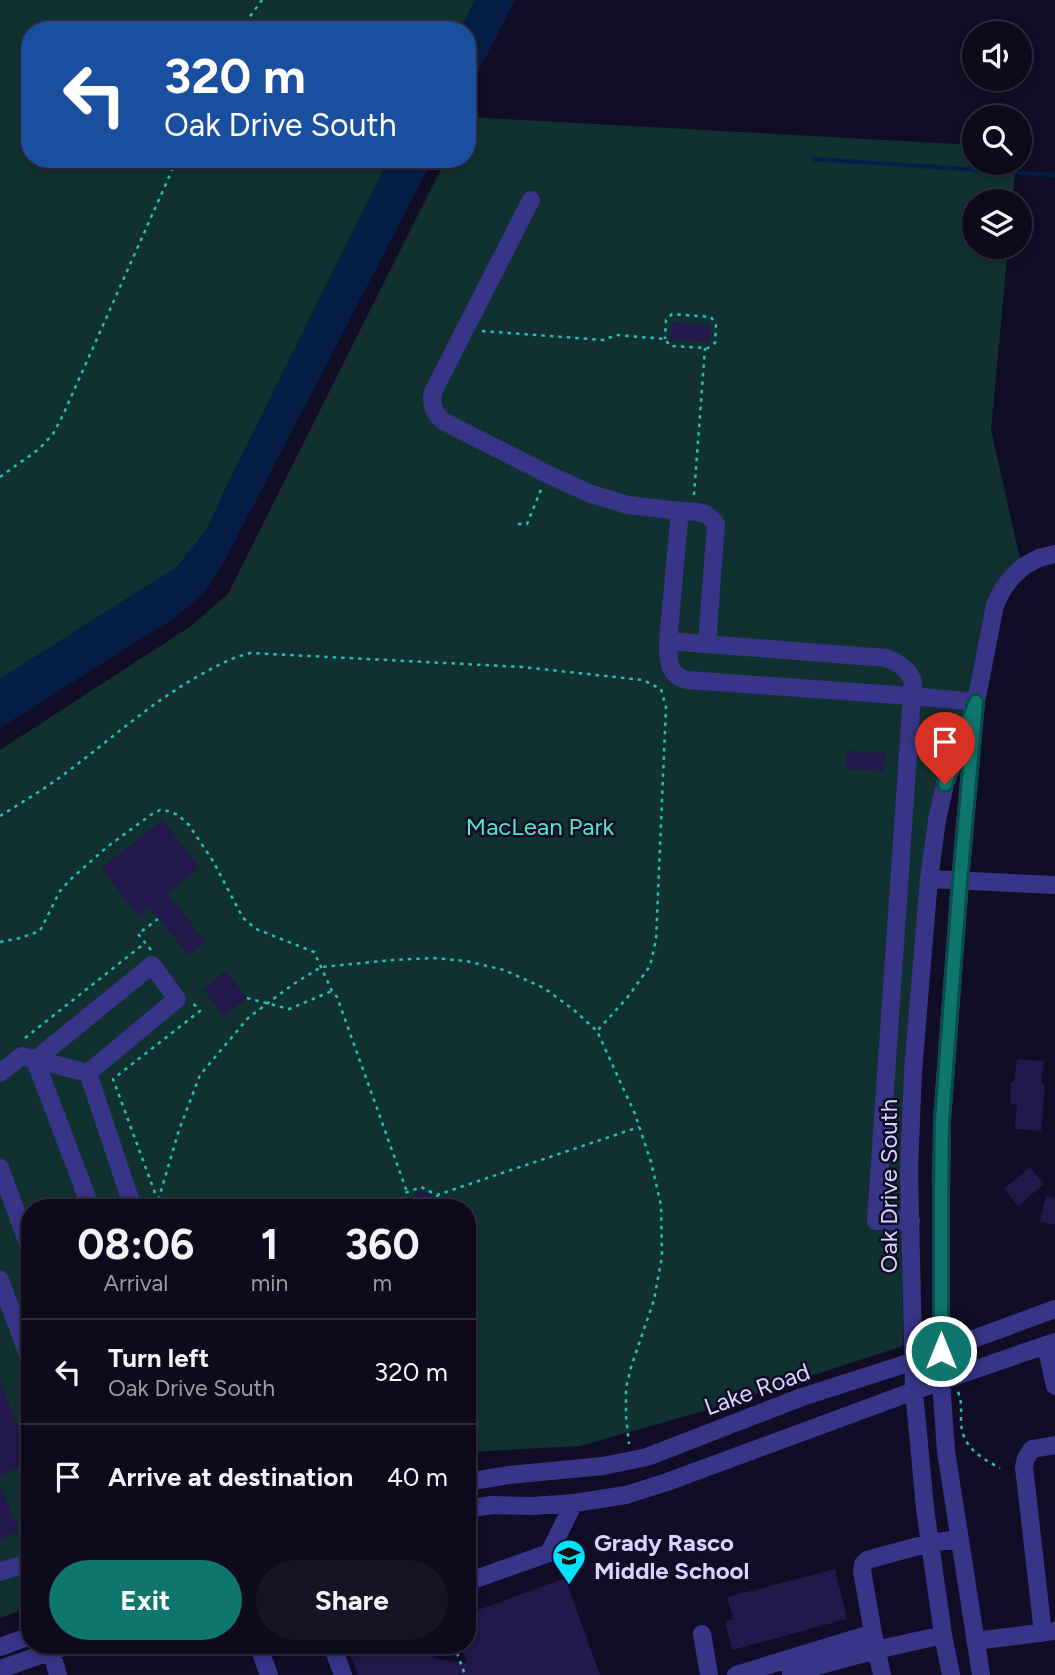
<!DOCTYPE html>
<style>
:root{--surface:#0e0a1c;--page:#171325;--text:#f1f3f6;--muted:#9b9aa3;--line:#2e2b3b;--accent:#0f766e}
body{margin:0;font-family:Figtree,sans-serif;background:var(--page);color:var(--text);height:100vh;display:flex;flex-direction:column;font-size:26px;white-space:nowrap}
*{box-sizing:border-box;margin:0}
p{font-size:23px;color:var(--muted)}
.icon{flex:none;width:38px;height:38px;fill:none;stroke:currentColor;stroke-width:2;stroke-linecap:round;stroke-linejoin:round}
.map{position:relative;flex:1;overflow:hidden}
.drawer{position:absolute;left:21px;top:1199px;width:455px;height:455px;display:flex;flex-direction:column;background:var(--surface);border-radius:28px;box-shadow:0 4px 10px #0003,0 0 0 2px var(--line)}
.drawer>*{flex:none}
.guide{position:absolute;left:21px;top:21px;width:455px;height:147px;border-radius:28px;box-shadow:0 4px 10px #0003,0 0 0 2px var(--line);background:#1a4fa0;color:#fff;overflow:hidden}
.fabs{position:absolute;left:962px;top:21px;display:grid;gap:14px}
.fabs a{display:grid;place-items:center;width:70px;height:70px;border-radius:50%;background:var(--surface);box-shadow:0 4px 10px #0003,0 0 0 2px var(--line);font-size:35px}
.pin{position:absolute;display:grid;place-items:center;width:60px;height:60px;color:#fff;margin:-72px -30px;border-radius:50% 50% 50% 0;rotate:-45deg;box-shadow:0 0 7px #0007}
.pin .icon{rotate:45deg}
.me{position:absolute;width:77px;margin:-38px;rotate:0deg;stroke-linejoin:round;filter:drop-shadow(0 0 5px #0008)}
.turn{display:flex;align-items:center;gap:24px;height:147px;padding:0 28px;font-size:32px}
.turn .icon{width:91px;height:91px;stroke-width:2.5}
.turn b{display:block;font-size:49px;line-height:60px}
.eta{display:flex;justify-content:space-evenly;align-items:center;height:119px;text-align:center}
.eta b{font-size:42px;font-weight:700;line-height:49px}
.cta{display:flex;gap:14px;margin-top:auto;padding:14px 28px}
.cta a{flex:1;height:80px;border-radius:42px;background:var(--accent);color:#fff;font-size:28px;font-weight:700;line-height:80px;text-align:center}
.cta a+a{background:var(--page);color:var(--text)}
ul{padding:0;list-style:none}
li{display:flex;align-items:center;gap:21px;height:105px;padding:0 28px;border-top:2px solid var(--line)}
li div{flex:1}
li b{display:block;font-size:26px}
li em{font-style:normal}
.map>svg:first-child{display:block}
.green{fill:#103130}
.water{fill:#061d46}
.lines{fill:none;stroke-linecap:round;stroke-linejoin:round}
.stream{stroke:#061d46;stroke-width:4.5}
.building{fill:#221849}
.path{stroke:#26bfb7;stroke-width:2.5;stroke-dasharray:3.5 5;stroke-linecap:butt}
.minor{stroke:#383589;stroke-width:18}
.route-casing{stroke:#0a4d48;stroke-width:18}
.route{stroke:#0f766e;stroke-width:12}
.labels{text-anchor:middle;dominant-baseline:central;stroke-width:5;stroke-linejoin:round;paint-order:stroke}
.park-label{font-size:24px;fill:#56e8c4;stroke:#120d26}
.street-label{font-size:24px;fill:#d8d3ff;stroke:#120d26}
.poi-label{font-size:24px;font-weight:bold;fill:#d8d3ff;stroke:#120d26;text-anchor:start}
</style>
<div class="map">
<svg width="1055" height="1675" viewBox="0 0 1055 1675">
<rect width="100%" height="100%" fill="#120d26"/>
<path class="green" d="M0,0H476L459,30H30V159H389L223,493L208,528L177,567L0,679Z
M468,117L975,145V163H1016L1012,201H975V247H1008L991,430L1020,559L973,686L939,791L902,1181L903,1346L700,1412L580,1446L467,1452V1208H30V1607L0,1618V750L191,626L228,594L446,159H467Z"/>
<path class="water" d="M476,0H515L467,93V30H459Z
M389,159H433L223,564L204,594L173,619L0,728V679L177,567L208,528L223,493Z"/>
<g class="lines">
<path class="stream" d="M814,159L1055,175"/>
</g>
<path class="building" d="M672,322L710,325L709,342L671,339Z
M847,751L885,753L884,771L846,769Z
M163,820L200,868L167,893L206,942L189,955L149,908L138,916L101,868Z
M226,971L247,998L224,1016L203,989Z
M1017,1059L1044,1061L1041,1084L1045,1085L1041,1131L1015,1129L1017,1105L1010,1104L1011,1082H1014Z
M1030,1167L1044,1184L1018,1206L1004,1189Z
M419,1189L433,1196L428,1208H411Z
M1046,1196L1055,1198V1225L1040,1221Z
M0,1381L30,1458V1464L0,1475Z
M0,1485L19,1532L0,1539Z
M835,1569L847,1619L732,1650L725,1621L733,1619L727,1597Z
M565,1578L600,1675H358L351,1656L381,1645H384L387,1656L416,1645L427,1654L441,1660L467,1663L461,1645H467V1614Z"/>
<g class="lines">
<path class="path" d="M240,30L262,0
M482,331L604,340L616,335L665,339L670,346L708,348L715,343L716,325L711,317L672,314L666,320L665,339
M0,477L39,449L53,434L63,415L177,159
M694,495L705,348
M518,524H527L542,487
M0,816C21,803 43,790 63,775C109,741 151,702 202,674C218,665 233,657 251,653L522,667L643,680L661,689L666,707L656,940L650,966L627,998L597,1031
M0,942L20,938L40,931L60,891L72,878L107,847L152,814L160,810L168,811L178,815L189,825L213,861L243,918L256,929L314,952L332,991L337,997L407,1192
M151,950L138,934L158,919
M247,998L289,1009L332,991
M25,1038L145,943
M437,1195L440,1208
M158,1201L113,1079L200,1011L192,1002
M160,1208L158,1201L179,1130L200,1075L248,1018L292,985L321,967L393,960L433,958L466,961L504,970L544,988L574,1010L597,1031L635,1114L651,1162L661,1205L662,1256L654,1300L631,1367L626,1388V1416L629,1444
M398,1208L405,1193L421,1187L437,1195L639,1127
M958,1392C962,1401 961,1410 961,1420C961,1446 979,1457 1000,1468
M454,1645L465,1675"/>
<path class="minor" d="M531,200L433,392C430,405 434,412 443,421L547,474L591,494L628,505L680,511L668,641L886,658C899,663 907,668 913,681L876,1221H911
M680,511C697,512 706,510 716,524L707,643
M668,641C668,658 667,676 688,680L911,696L976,702
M929,879L1055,885
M0,1073L22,1056L88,1073
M0,1168L30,1249
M91,1208L35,1060L152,965L177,999L88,1073L133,1208
M0,1280L30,1360
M1046,1346L1055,1386
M467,1482L509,1475L603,1466L647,1457L802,1397L902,1365L1055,1309
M467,1509L492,1505L533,1506L574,1503L626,1495L667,1482L941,1381L1055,1342
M0,1572L30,1562
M467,1582L549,1553L574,1503
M873,1633L862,1571L863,1564L867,1560L929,1543L960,1539
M1043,1633L1024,1467L1026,1458L1032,1449L1055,1445
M702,1634L709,1675
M975,1641L1055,1631
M258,1645L269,1675
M332,1645L343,1675
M0,1647L30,1636
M51,1651L58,1675
M0,1669L70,1645
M736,1675L873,1633L882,1675
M791,1675V1673L876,1650L943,1635
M951,1675L943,1635L925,1508L914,1391L909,1169L913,1072L921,975L929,879L937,820L945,784L969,722
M981,1675L946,1451L941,1381V1194L942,1120L960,881L976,702L995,605L1003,589L1012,577L1024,566L1039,558L1055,554"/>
</g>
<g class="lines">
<g class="route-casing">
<path id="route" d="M941,1351V1194L942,1120L960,881L976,702L945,784"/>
</g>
<use href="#route" class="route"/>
</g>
<defs>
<g id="school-pin" transform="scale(1.75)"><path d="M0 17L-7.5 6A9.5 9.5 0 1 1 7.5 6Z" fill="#00e3fe" stroke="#120d26"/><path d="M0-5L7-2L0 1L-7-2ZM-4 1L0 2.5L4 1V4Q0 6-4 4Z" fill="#111"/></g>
</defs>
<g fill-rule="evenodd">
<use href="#school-pin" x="569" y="1556"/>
</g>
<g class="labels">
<g class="park-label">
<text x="540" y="826">MacLean Park</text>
</g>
<g class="street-label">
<text transform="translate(888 1186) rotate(-90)">Oak Drive South</text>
<text transform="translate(757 1389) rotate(-20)">Lake Road</text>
</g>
<g class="poi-label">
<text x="594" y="1542">Grady Rasco<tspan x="594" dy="28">Middle School</tspan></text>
</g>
</g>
</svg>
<div class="fabs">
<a><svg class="icon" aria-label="sound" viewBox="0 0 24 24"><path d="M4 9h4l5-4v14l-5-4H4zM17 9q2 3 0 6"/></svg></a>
<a><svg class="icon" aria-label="search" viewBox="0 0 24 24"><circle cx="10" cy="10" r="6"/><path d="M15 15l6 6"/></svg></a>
<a><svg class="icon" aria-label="layers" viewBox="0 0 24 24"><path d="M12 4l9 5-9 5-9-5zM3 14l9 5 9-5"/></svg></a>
</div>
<div class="pin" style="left:945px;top:784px;background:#d93025"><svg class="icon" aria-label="arrive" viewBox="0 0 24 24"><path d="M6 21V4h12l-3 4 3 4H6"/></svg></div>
<svg class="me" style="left:941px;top:1351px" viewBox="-20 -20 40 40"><circle r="17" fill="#0f766e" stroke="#fff" stroke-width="3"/><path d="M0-11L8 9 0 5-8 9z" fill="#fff"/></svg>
<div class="guide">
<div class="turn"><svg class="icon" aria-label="left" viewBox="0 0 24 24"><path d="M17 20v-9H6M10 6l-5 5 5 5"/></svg><div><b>320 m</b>Oak Drive South</div></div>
</div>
<section class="drawer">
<div class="eta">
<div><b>08:06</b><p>Arrival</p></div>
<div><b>1</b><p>min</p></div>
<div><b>360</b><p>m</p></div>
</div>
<ul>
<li><svg class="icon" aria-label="left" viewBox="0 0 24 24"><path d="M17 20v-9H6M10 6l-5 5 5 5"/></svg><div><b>Turn left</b><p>Oak Drive South</p></div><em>320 m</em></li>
<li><svg class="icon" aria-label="arrive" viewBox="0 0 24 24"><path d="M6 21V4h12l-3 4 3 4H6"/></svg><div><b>Arrive at destination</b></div><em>40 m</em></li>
</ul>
<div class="cta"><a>Exit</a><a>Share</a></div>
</section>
</div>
